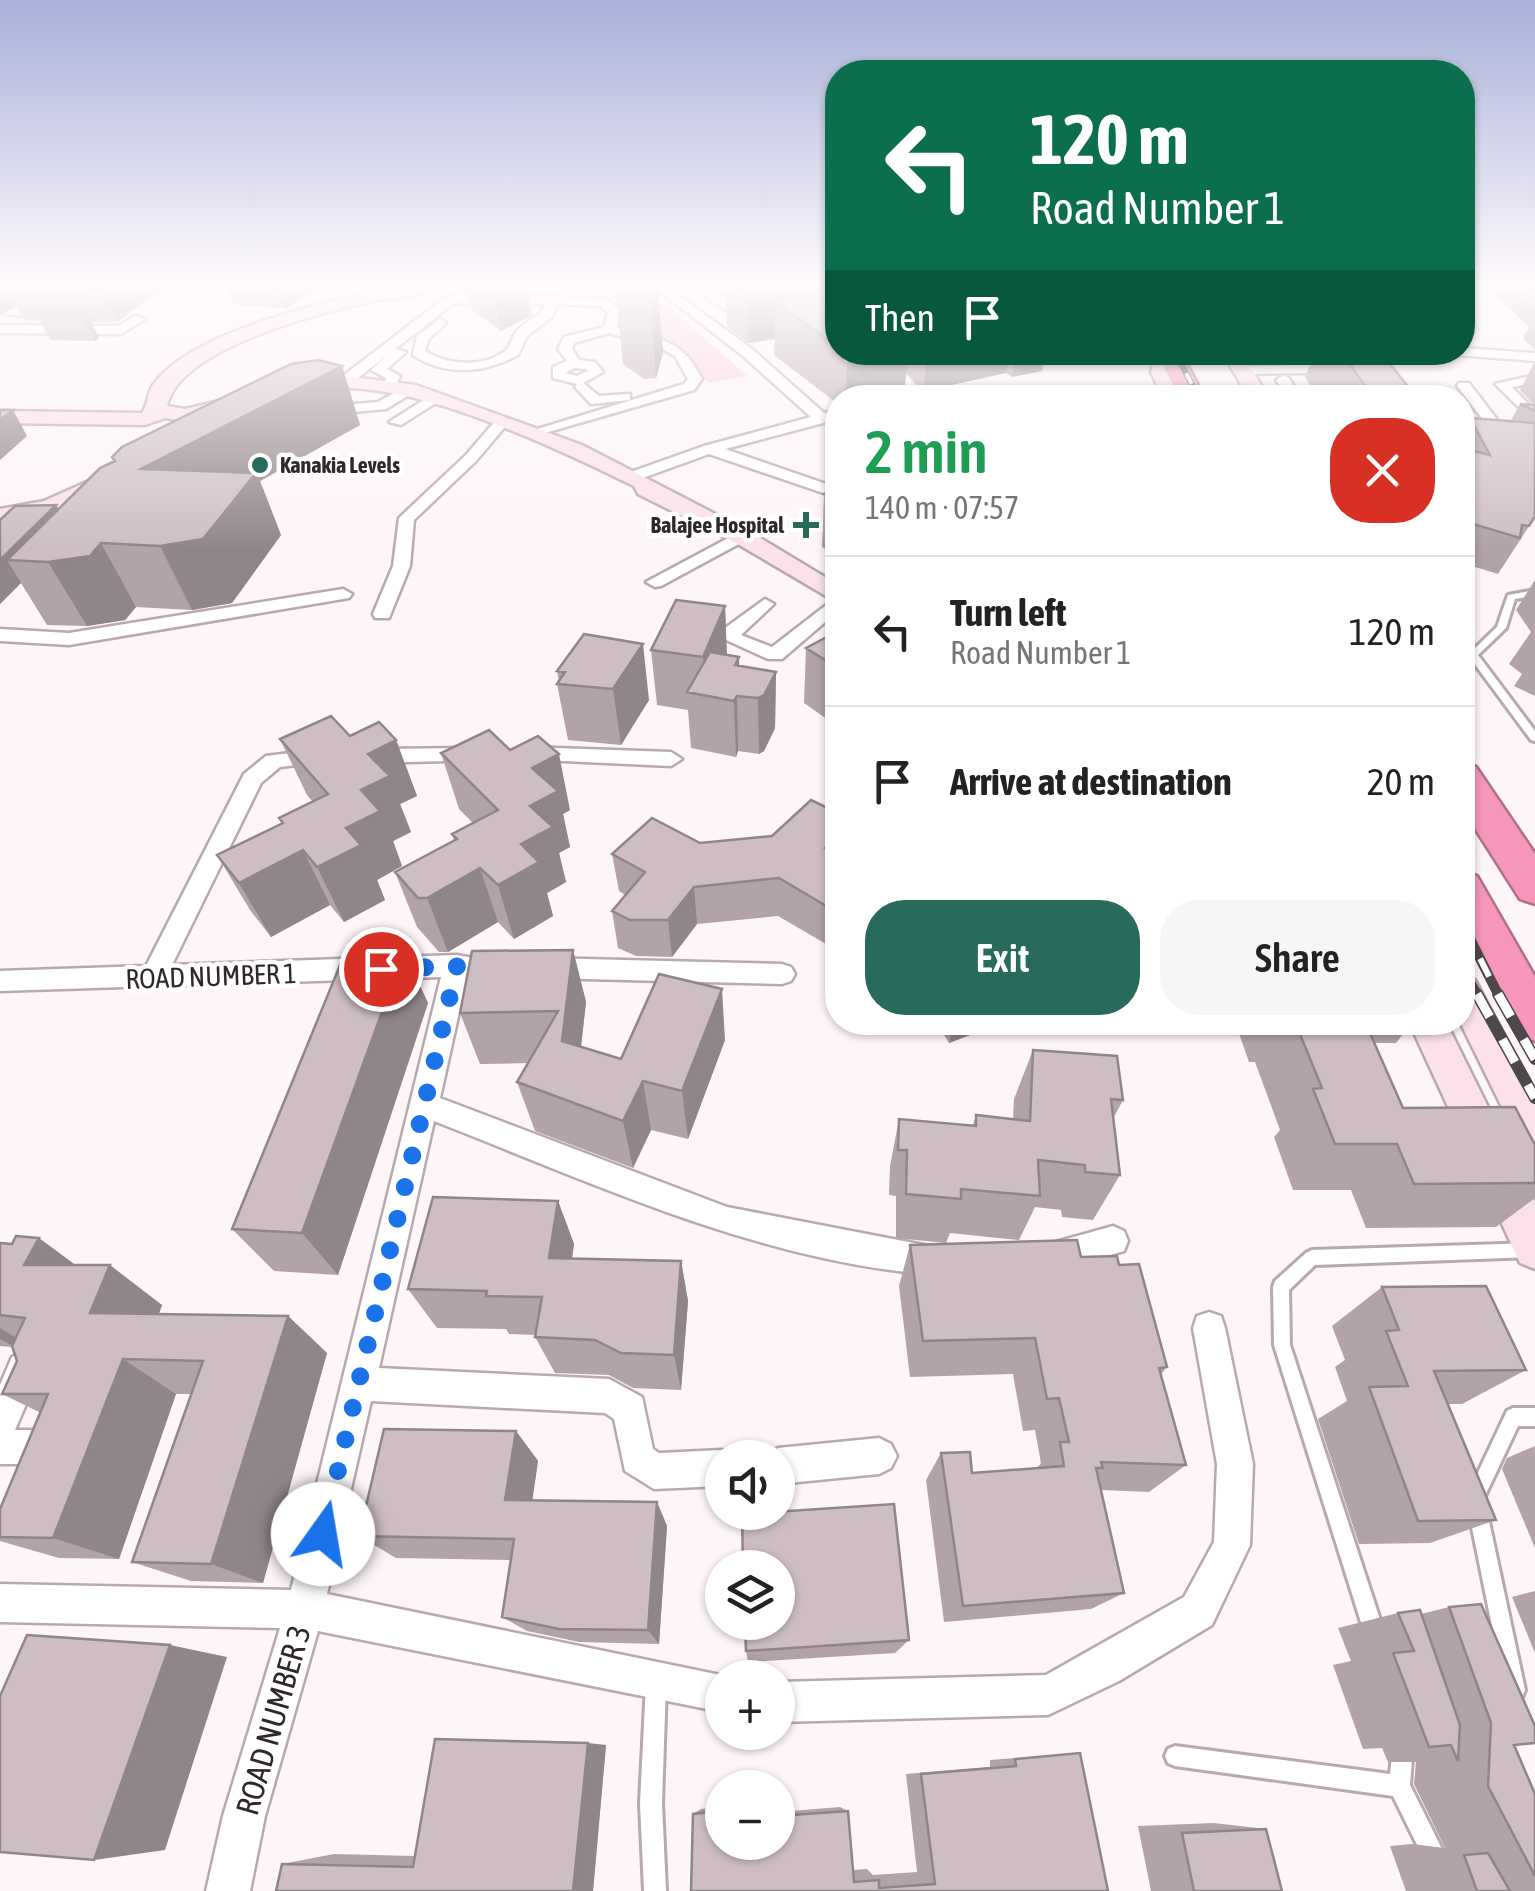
<!DOCTYPE html>
<meta charset="utf-8">
<style>
:root{--surface:#fff;--page:#f6f6f6;--text:#222;--muted:#767676;--line:#e0e0e0;--accent:#286b5c}
body{margin:0;font-family:"Asap Condensed",sans-serif;background:var(--page);color:var(--text);height:100vh;display:flex;flex-direction:column;font-size:38px;white-space:nowrap}
*{box-sizing:border-box;margin:0}
p{font-size:32px;color:var(--muted)}
.icon{flex:none;width:55px;height:55px;fill:none;stroke:currentColor;stroke-width:2;stroke-linecap:round;stroke-linejoin:round}
.map{position:relative;flex:1;overflow:hidden}
.side{position:absolute;left:825px;top:385px;width:650px;height:650px;display:flex;flex-direction:column;background:var(--surface);border-radius:40px;box-shadow:0 2px 8px #0004}
.side>*{flex:none}
.banner{position:absolute;left:825px;top:60px;width:650px;height:305px;border-radius:40px;box-shadow:0 2px 8px #0004;background:#0b6e4f;color:#fff;overflow:hidden}
.fabs{position:absolute;left:705px;top:1440px;display:grid;gap:20px}
.fabs a{display:grid;place-items:center;width:90px;height:90px;border-radius:50%;background:var(--surface);box-shadow:0 2px 8px #0004;font-size:50px}
.pin{position:absolute;display:grid;place-items:center;width:85px;height:85px;color:#fff;margin:-42px;border:5px solid #fff;border-radius:50%;box-shadow:0 2px 10px #0007}
.me{position:absolute;width:110px;margin:-55px;rotate:13deg;stroke-linejoin:round;filter:drop-shadow(0 0 8px #0008)}
.turn{display:flex;align-items:center;gap:35px;height:210px;padding:0 40px;font-size:45px}
.turn .icon{width:130px;height:130px;stroke-width:2.5}
.turn b{display:block;font-size:70px;line-height:85px}
.then{display:flex;align-items:center;height:95px;padding:0 40px;background:#0003;gap:20px;font-size:38px}
.round{display:grid;place-items:center;flex:none;width:105px;height:105px;border-radius:40px;background:var(--page)}
.overview{display:flex;align-items:center;justify-content:space-between;height:170px;padding:0 40px}
h1{font-size:60px;font-weight:600;line-height:75px;color:#1e9e55}
.primary-button{display:flex;gap:20px;margin-top:auto;padding:20px 40px}
.primary-button a{flex:1;height:115px;border-radius:40px;background:var(--accent);color:#fff;font-size:40px;font-weight:600;line-height:115px;text-align:center}
.primary-button a+a{background:var(--page);color:var(--text)}
ul{padding:0;list-style:none}
li{display:flex;align-items:center;gap:30px;height:150px;padding:0 40px;border-top:2px solid var(--line)}
li div{flex:1}
li b{display:block;font-size:38px}
li em{font-style:normal}
.map>svg:first-child{display:block}
.green{fill:#f8cada}
.lines{fill:none;stroke-linecap:round;stroke-linejoin:round}
.lane-casing{stroke:#b8a9ae;stroke-width:6}
.street-casing{stroke:#b8a9ae;stroke-width:5}
.secondary-casing{stroke:#b8a9ae;stroke-width:5}
.highway-casing{stroke:#af7088;stroke-width:5}
.lane{fill:#fff;fill-rule:evenodd}
.street{fill:#fff;fill-rule:evenodd}
.secondary{fill:#fce0ea;fill-rule:evenodd}
.highway{fill:#f596ba;fill-rule:evenodd}
.rail-far2-casing{stroke:#4e484a;stroke-width:6}
.rail-far1-casing{stroke:#4e484a;stroke-width:10}
.rail-casing{stroke:#4e484a;stroke-width:12}
.rail-far2{stroke:#fff;stroke-width:4;stroke-dasharray:12;stroke-linecap:butt}
.rail-far1{stroke:#fff;stroke-width:6;stroke-dasharray:20;stroke-linecap:butt}
.rail{stroke:#fff;stroke-width:9;stroke-dasharray:26;stroke-linecap:butt}
.wall{fill:#b1a3a8}
.shaded-wall{fill:#908588}
.building{fill:#cebec3;stroke:#908588;stroke-width:2.5}
.route{stroke:#1a73e8;stroke-width:18;stroke-dasharray:0 32.4}
.poi-dot{fill:#286b5c;stroke:#fff;stroke-width:4}
.labels{text-anchor:middle;dominant-baseline:central;stroke-width:9;stroke-linejoin:round;paint-order:stroke}
.far-poi-label{font-size:22px;font-weight:bold;fill:#2e282a;stroke:#fff;text-anchor:start}
.street-label{font-size:28px;fill:#2e282a;stroke:#fff}
.near-street-label{font-size:32px;fill:#2e282a;stroke:#fff}
</style>
<div class="map">
<svg width="1535" height="1891" viewBox="0 0 1535 1891">
<rect width="100%" height="100%" fill="#fef5f8"/>
<path class="green" d="M665,303L747,376L710,383L623,310Z"/>
<g class="lines">
<g class="lane-casing">
<path id="lane" d="M1535,590V596L1515,599L1506,628L1478,655L1535,731V741L1531,740L1468,655L1497,627L1508,595Z
M1138,1022H1153L1155,1026L1153,1030C1145,1032 1141,1029 1138,1022Z
M1535,1243V1257L1315,1265L1289,1290L1290,1345L1385,1635L1382,1642L1375,1645L1368,1642L1365,1635L1274,1345L1273,1287L1275,1281L1306,1253L1312,1250Z
M1513,1408H1535V1426H1518L1484,1498L1525,1690L1522,1697L1515,1700L1508,1697L1505,1690L1466,1498L1507,1411Z
M656,1674L663,1677L666,1684L662,1803L666,1891H644L640,1803L646,1684L649,1677Z
M1403,1736L1410,1739L1413,1746L1410,1785L1446,1857L1443,1865L1435,1868L1427,1865L1393,1796L1175,1766L1168,1763L1165,1756L1168,1749L1175,1746L1390,1774L1393,1746L1396,1739Z"/>
</g>
<g class="street-casing">
<path id="street" d="M653,286H666L753,350L824,413L838,410V419L725,449L838,488V498L709,454L637,480H625V474L704,446L811,417L743,356Z
M705,287L763,317L757,321L737,317L701,294Z
M468,293L607,299L621,312L616,327C657,341 680,335 702,379L694,390L531,437V431L684,384L688,379L675,356L655,345L609,333L574,343L572,349L579,360L595,362L603,372L583,383L599,396L630,394V400L591,404L575,387L577,384L553,378V367L567,361L558,349L564,337L604,327L608,313L600,306L558,304L552,317L527,336L518,355C484,373 446,377 413,355L417,336L440,319L446,323L428,340L425,351C447,365 481,368 504,352C511,347 511,338 517,331C526,320 540,318 546,304L454,303L395,349L406,352L387,369L400,376L395,388H385L386,378L371,370L391,352L349,385H339V379L446,297ZM574,368L586,369L588,371L577,376L565,373Z
M9,307L24,309L26,312L20,316L5,314Z
M135,316L145,319L121,334L0,333V325L118,326Z
M1462,348L1535,353V361L1457,355Z
M857,352C880,352 916,374 922,398H908L906,388Z
M1378,352H1407L1313,373L1242,374L1235,370L1242,366L1313,365Z
M1535,375V383L1512,387L1535,411V423L1495,384Z
M1283,376L1288,377L1302,398H1288L1276,380Z
M1459,383H1469L1505,430L1503,433H1493L1457,386Z
M409,385L416,389L414,392L386,409L321,415L314,411L321,407L378,402Z
M433,394L445,397L401,425L389,422Z
M497,419L509,422L476,461L414,520L410,566L389,618H375L373,614L393,566L399,518L466,455Z
M747,528L761,532L661,586L655,587L646,582Z
M343,589L352,594L349,598L69,645L0,641V629L69,633Z
M838,596V611L782,659H768L722,638L725,628L765,599L774,604L741,635L772,647Z
M527,747L671,752L682,759L671,766L520,759L516,754L520,749Z
M477,748L488,755L484,760L372,763L361,756L372,749Z
M322,749L330,751L333,756L330,761L280,767L261,783L172,965L457,955L479,959L483,966L479,973L467,976L440,1098L727,1207L950,1250L955,1261L950,1272C932,1279 910,1272 890,1270C731,1248 583,1179 434,1121L379,1368L609,1379L642,1397L653,1449L659,1453L722,1450L735,1458H722V1486L654,1489L625,1471L614,1419L605,1413L371,1401L327,1594L735,1678H722V1712L318,1631L265,1816L250,1891H206L223,1816L280,1628L0,1622V1584L291,1590L441,977L0,991V971L146,966L244,774L266,756Z
M545,958L782,964L791,967L795,974L791,981L782,984L545,978L536,975L532,968L536,961Z
M1113,1226L1124,1231L1128,1241L1124,1251L1049,1273L1038,1269L1033,1258L1038,1247Z
M1209,1312L1221,1316L1225,1328L1253,1464L1250,1545L1212,1625L1119,1681L1048,1715L778,1722V1682L1046,1675L1184,1597L1214,1542L1217,1464L1193,1328L1197,1316Z
M24,1352L36,1357L41,1369L15,1430H37L49,1435L54,1447L49,1459L37,1464H0V1385L12,1357Z
M879,1438L891,1444L897,1456L891,1468L879,1474L778,1484V1458H764L778,1448Z"/>
</g>
<g class="secondary-casing">
<path id="secondary" d="M402,286H441C426,297 394,297 374,301C322,312 179,348 167,406L185,409L240,396L247,398V406L184,421L165,418L145,425L0,423V411L142,413C148,405 147,394 153,385C193,329 337,299 402,286Z
M1156,352H1174L1171,372L1183,398H1163L1151,372Z
M1222,352H1241L1269,398H1249Z
M344,376L416,385L582,445L752,533L838,585V603L736,543L638,494L634,486C557,448 431,389 346,388C331,388 315,392 300,395L290,389L300,383Z
M111,471L119,473L122,478L119,483L58,512L0,523V509L44,501Z
M1462,976L1475,980L1535,1093V1151L1521,1146L1460,1022Z
M1409,1022H1446L1535,1202V1269L1520,1263Z"/>
</g>
<g class="highway-casing">
<path id="highway" d="M1156,352H1180L1205,398H1180Z
M1462,763L1476,767L1535,854V904L1520,899L1462,808Z
M1462,871L1477,876L1535,977V1041L1518,1035L1462,929Z"/>
</g>
<use href="#lane" class="lane"/>
<use href="#street" class="street"/>
<use href="#secondary" class="secondary"/>
<use href="#highway" class="highway"/>
<g class="rail-far2-casing">
<path id="rail-far2" d="M1175,352L1199,398"/>
</g>
<g class="rail-far1-casing">
<path id="rail-far1" d="M1462,923L1499,996
M1462,968L1478,996"/>
</g>
<g class="rail-casing">
<path id="rail" d="M1477,994L1535,1098
M1498,994L1535,1059"/>
</g>
<use href="#rail-far2" class="rail-far2"/>
<use href="#rail-far1" class="rail-far1"/>
<use href="#rail" class="rail"/>
</g>
<path class="wall" d="M0,286H165L117,322H91L99,338L95,341L50,340L41,321L24,320L16,306Z
M226,286H317L286,309L233,304Z
M466,286H527L532,315L501,331L471,309Z
M615,286H658L663,353L656,378L644,379L623,364Z
M725,286H778L781,288V286H838V352H1046L1042,371L1012,377L1006,373L923,391L906,372L904,396L896,398H838V404L774,355L775,339L748,343L727,327Z
M1486,286H1535V350L1523,338L1529,327Z
M1315,352H1381L1409,388L1404,398H1318L1305,377Z
M1535,361V517L1498,574L1462,563V433L1470,418L1510,422L1520,404L1534,405L1520,390Z
M342,366L360,425L260,481L281,535L232,603L192,610L136,607L125,620L87,626L47,625L21,583L0,604V520L56,505L59,509Z
M838,487V556L822,547L824,494Z
M1535,580V696L1514,686L1522,674L1509,664L1531,632L1516,610Z
M725,606L727,655L740,666L776,672L775,728L764,751L759,754L738,751L736,757L691,748L688,710L657,705L651,650Z
M838,631V727L804,703L806,648Z
M584,634L649,700L621,745L568,740L557,684L559,681L557,671Z
M350,736L396,740L417,796L400,804L411,832L393,841L402,866L377,880L385,900L344,922L330,905L271,937L250,910L217,855L282,824L279,818L313,802L307,795L280,739Z
M441,753L570,810L563,814L570,847L559,853L566,882L547,893L553,916L514,939L498,922L448,952H439L417,927L395,872L454,841L452,834L473,823L459,809Z
M838,813L826,944L778,916L697,924L672,957L636,956L618,948L612,911L625,895L619,891L612,854L772,836Z
M573,950L586,1002L581,1046L621,1059L725,1040L688,1139L651,1130L633,1168L535,1131L517,1082L528,1063L480,1064L460,1013Z
M404,951L428,1003L338,1275L274,1271L232,1229Z
M936,1022H1004L949,1043Z
M1169,1022H1197L1185,1034Z
M1235,1022H1413L1396,1043H1374L1403,1108L1535,1145V1198L1496,1227L1366,1228L1351,1190H1293L1274,1137L1280,1130L1255,1062H1249Z
M1033,1050L1123,1100L1113,1119L1120,1175L1093,1220L1062,1217L1061,1210L1035,1207L1019,1240L950,1233L946,1243L896,1238V1196L889,1195L890,1166L899,1119L973,1125L976,1115L1013,1119L1014,1099Z
M558,1201L574,1244L572,1259L681,1261L688,1301L681,1390L633,1388L609,1375L555,1373L535,1337L536,1335L509,1334L506,1329L437,1328L408,1289Z
M0,1243L76,1265L162,1305L159,1314L288,1316L327,1353L263,1583L191,1581L132,1562L192,1394H176L119,1559L59,1558L0,1541V1509L41,1413L2,1394L17,1361L12,1347L0,1346Z
M910,1245L1081,1257L1119,1265L1167,1367L1161,1374L1186,1465L1149,1492L1101,1490L1124,1593L1091,1609L944,1622L926,1480L941,1453L972,1473L1037,1468L1041,1463L1035,1430L1023,1431L1013,1374L910,1377L899,1286Z
M1382,1287L1526,1370L1462,1404H1448L1496,1520L1430,1543L1359,1544L1318,1419L1347,1401L1335,1367L1345,1360L1332,1326Z
M516,1431L538,1461L532,1500L657,1502L667,1526L659,1644L579,1642L527,1631L502,1617L511,1560L396,1558L359,1536Z
M1535,1446V1548L1502,1469L1507,1458Z
M1535,1591V1653L1512,1597Z
M1449,1607L1514,1745L1535,1794V1891H1406L1390,1846L1412,1844L1445,1848L1414,1784L1416,1762H1388L1382,1748L1363,1749L1333,1665L1351,1661L1338,1628L1398,1613L1421,1614Z
M909,1640L895,1653L748,1662L746,1651Z
M606,1745L593,1891H276L282,1864L334,1854L415,1856Z
M1080,1753L1108,1891H691L693,1814L701,1809L722,1807V1842H778V1812L840,1807L848,1811L853,1870L867,1869L873,1875L917,1872L906,1774L990,1767V1760Z
M1214,1823L1266,1829L1282,1891H1151L1138,1826Z"/>
<path class="shaded-wall" d="M0,286H49H6L16,306L0,316Z
M104,286H165L117,322L101,288Z
M278,286H317L286,309Z
M493,286H527L532,315L501,331Z
M649,286H658L663,353L656,378Z
M809,286H838V327L808,326Z
M785,290V309L775,302V339L748,343L747,295Z
M87,313L99,338L95,341L83,316Z
M855,352H908L904,396L896,398H845L848,354Z
M928,352H1010L1006,373L923,391Z
M1017,352H1046L1042,371L1012,377Z
M342,366L360,425L260,481L281,535L232,603L192,610L160,546L141,469Z
M13,410L27,436L0,460V420Z
M56,505L71,531L7,560L21,583L0,604V560Z
M101,543L136,607L125,620L87,626L48,562Z
M725,606L727,662L706,696L703,657Z
M643,644L649,700L621,745L613,689Z
M739,657L740,696H737L738,751L736,757L734,701L735,665Z
M776,672L775,728L764,751L759,754L758,698Z
M396,740L417,796L400,804L411,832L393,841L402,866L377,880L385,900L344,922L317,867L346,828L361,790L368,754Z
M559,754L570,810L563,814L570,847L559,853L566,882L547,893L553,916L514,939L498,885L521,844L530,806L532,768Z
M838,835V870L825,848Z
M303,850L330,905L271,937L239,883Z
M480,868L498,922L448,952L427,898Z
M694,887L697,924L672,957L668,920Z
M838,898V932L826,944L828,907Z
M573,950L586,1002L576,1091L562,1041Z
M404,951L428,1003L338,1275L302,1233Z
M722,989L725,1040L688,1139L682,1091Z
M954,1022H1004L949,1043Z
M1191,1022H1197L1185,1034Z
M643,1081L651,1130L633,1168L623,1121Z
M558,1201L574,1244L566,1298L549,1258Z
M39,1238L96,1280L24,1265Z
M681,1261L688,1301L681,1390L674,1355Z
M110,1265L162,1305L145,1350L90,1313Z
M288,1316L327,1353L263,1583L211,1564Z
M0,1328L27,1344L15,1347L0,1339Z
M123,1359L176,1394L119,1559L53,1538Z
M516,1431L538,1461L529,1524L505,1500Z
M657,1502L667,1526L659,1644L648,1630Z
M170,1645L227,1657L165,1850L94,1860Z
M588,1743L606,1745L593,1891H573Z"/>
<path class="building" d="M6,286H104L101,288Z
M733,286H778L785,290L747,295Z
M838,289V347L775,302Z
M41,313H87L83,316L38,315Z
M1341,352H1381L1409,388L1366,387Z
M318,360L342,366L141,469L256,473L203,539L160,546L101,543L90,556L48,562L7,560L100,468L115,461L112,457L122,447L291,364Z
M1520,404L1535,405V411Z
M0,410H13L0,420Z
M1470,418L1535,423V516L1529,526L1522,525L1520,538L1463,521L1473,508L1462,505V501L1467,495L1462,494V448L1490,455Z
M838,487V500L824,494Z
M56,505L0,560V520L15,506Z
M676,600L725,606L703,657L651,650Z
M838,631V668L806,648Z
M584,634L643,644L613,689L557,684L565,672L557,671Z
M710,652L739,657L735,665L776,672L764,695L758,698L737,696L734,701L687,692Z
M331,716L350,736L379,722L396,740L368,754L390,776L361,790L380,811L346,828L361,845L317,867L303,850L239,883L217,855L283,823L279,818L328,794L280,739Z
M489,730L510,750L538,736L559,754L532,768L558,791L530,806L553,827L521,844L539,862L498,885L480,868L427,898H418L395,872L457,839L452,834L498,810L441,753Z
M811,800L838,813V835L825,848L838,855V898L828,907L779,878L694,887L668,920H630L612,911L645,872L612,854L652,818L700,843L772,836Z
M347,948L404,951L302,1233L232,1229Z
M573,950L562,1041L621,1059L659,974L722,989L682,1091L643,1081L623,1121L517,1082L558,1011L460,1013L472,951Z
M1295,1022H1365L1403,1108L1515,1107L1535,1145V1183L1414,1184L1397,1144H1335L1313,1089L1322,1088Z
M1033,1050L1117,1056L1123,1100L1111,1099L1120,1175L1085,1172V1165L1038,1160L1040,1196L961,1189V1199L906,1194L907,1150H898L899,1119L976,1126V1115L1030,1121Z
M433,1197L558,1201L549,1258L681,1261L674,1355L621,1353L595,1340L535,1337L542,1297L486,1296L487,1291L408,1289Z
M16,1236L39,1238L24,1265H110L90,1313L288,1316L211,1564L132,1562L203,1361L123,1359L53,1538L0,1537V1509L48,1394H2L17,1361L12,1346L25,1318L0,1315V1243L12,1244Z
M1077,1240L1081,1257L1117,1256L1119,1265L1139,1264L1167,1367L1159,1368L1186,1465L1101,1462L1103,1468H1096L1124,1593L963,1606L941,1453L970,1452L972,1473L1064,1466L1060,1442H1069L1059,1398L1047,1399L1035,1338L923,1341L910,1245Z
M1486,1286L1526,1370L1434,1371L1496,1520L1418,1521L1369,1387L1408,1386L1386,1331L1399,1330L1382,1287Z
M384,1429L516,1431L505,1500L657,1502L648,1630L559,1629L502,1617L514,1539L359,1536Z
M894,1504L909,1640L746,1651L745,1622H778V1568H743L742,1514Z
M1481,1604L1535,1726V1743L1514,1745L1535,1794V1876L1488,1786L1491,1723L1449,1607Z
M1420,1610L1460,1725L1458,1761L1451,1745L1429,1747L1393,1653L1414,1651L1398,1613Z
M27,1635L170,1645L94,1860L0,1852V1696Z
M435,1739L588,1743L573,1891H276L282,1864L413,1867Z
M1080,1753L1108,1891H691L693,1814L722,1811V1842H778V1816L848,1811L854,1882L879,1880V1888L935,1884L921,1774L1016,1766L1015,1759Z
M1266,1829L1282,1891H1194L1182,1833Z
M1488,1853L1510,1891H1477L1464,1855Z"/>
<linearGradient id="sky" x2="0" y2="1"><stop stop-color="#a9b1d9"/><stop offset="0.52" stop-color="#fffafc"/><stop offset="1" stop-color="#fffafc" stop-opacity="0"/></linearGradient>
<rect width="1535" height="550" fill="url(#sky)"/>
<g class="lines">
<path class="route" d="M323,1534L457,966L381,969"/>
</g>
<g class="poi-dot">
<circle cx="260" cy="465" r="10"/>
<path d="M801 510h10v10h10v10h-10v10h-10v-10h-10v-10h10z"/>
</g>
<g class="labels">
<g class="far-poi-label">
<text x="280" y="465">Kanakia Levels</text>
<text x="784" y="525" text-anchor="end">Balajee Hospital</text>
</g>
<g class="street-label">
<text transform="translate(211 976) rotate(-2)">ROAD NUMBER 1</text>
</g>
<g class="near-street-label">
<text transform="translate(273 1720) rotate(-74)">ROAD NUMBER 3</text>
</g>
</g>
</svg>
<div class="fabs">
<a><svg class="icon" aria-label="sound" viewBox="0 0 24 24"><path d="M4 9h4l5-4v14l-5-4H4zM17 9q2 3 0 6"/></svg></a>
<a><svg class="icon" aria-label="layers" viewBox="0 0 24 24"><path d="M12 4l9 5-9 5-9-5zM3 14l9 5 9-5"/></svg></a>
<a>+</a>
<a>−</a>
</div>
<div class="pin" style="left:381px;top:969px;background:#d93025"><svg class="icon" aria-label="arrive" viewBox="0 0 24 24"><path d="M6 21V4h12l-3 4 3 4H6"/></svg></div>
<svg class="me" style="left:323px;top:1534px" viewBox="-20 -20 40 40"><circle r="19" fill="#fff"/><path d="M0-13L10 11 0 6-10 11z" fill="#1a73e8"/></svg>
<div class="banner">
<div class="turn"><svg class="icon" aria-label="left" viewBox="0 0 24 24"><path d="M17 20v-9H6M10 6l-5 5 5 5"/></svg><div><b>120 m</b>Road Number 1</div></div>
<div class="then">Then<svg class="icon" aria-label="arrive" viewBox="0 0 24 24"><path d="M6 21V4h12l-3 4 3 4H6"/></svg></div>
</div>
<section class="side">
<div class="overview"><div><h1>2 min</h1><p>140 m · 07:57</p></div><a class="round" style="background:#d93025;color:#fff"><svg class="icon" aria-label="close" viewBox="0 0 24 24"><path d="M6 6l12 12M18 6L6 18"/></svg></a></div>
<ul>
<li><svg class="icon" aria-label="left" viewBox="0 0 24 24"><path d="M17 20v-9H6M10 6l-5 5 5 5"/></svg><div><b>Turn left</b><p>Road Number 1</p></div><em>120 m</em></li>
<li><svg class="icon" aria-label="arrive" viewBox="0 0 24 24"><path d="M6 21V4h12l-3 4 3 4H6"/></svg><div><b>Arrive at destination</b></div><em>20 m</em></li>
</ul>
<div class="primary-button"><a>Exit</a><a>Share</a></div>
</section>
</div>
